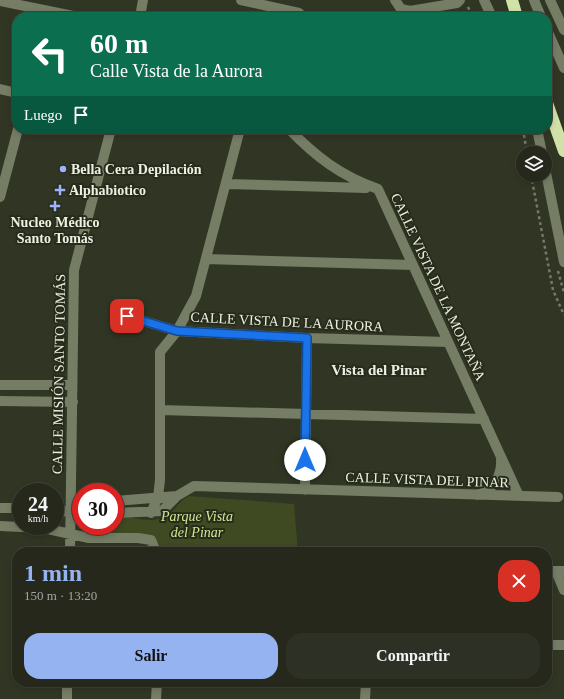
<!DOCTYPE html>
<html lang="es">
<meta charset="utf-8">
<style>
:root{--surface:#25281b;--page:#2d3024;--text:#f1f3f6;--muted:#a3a6a3;--line:#42443a;--accent:#95b2f1}
body{margin:0;font-family:Georgia,serif;background:var(--page);color:var(--text);height:100vh;display:flex;flex-direction:column;font-size:15px;white-space:nowrap}
*{box-sizing:border-box;margin:0}
p{font-size:13px;color:var(--muted)}
.icon{flex:none;width:22px;height:22px;fill:none;stroke:currentColor;stroke-width:2;stroke-linecap:round;stroke-linejoin:round}
.map{position:relative;flex:1;overflow:hidden}
.sheet{position:absolute;left:12px;top:547px;width:540px;height:140px;display:flex;flex-direction:column;background:var(--surface);border-radius:16px;box-shadow:0 2px 6px #0003,0 0 0 1px var(--line)}
.sheet>*{flex:none}
.hud{position:absolute;left:12px;top:12px;width:540px;height:122px;border-radius:16px;box-shadow:0 2px 6px #0003,0 0 0 1px var(--line);background:#0b6e4f;color:#fff;overflow:hidden}
.tools{position:absolute;left:516px;top:146px;display:grid;gap:8px}
.tools a{display:grid;place-items:center;width:36px;height:36px;border-radius:50%;background:var(--surface);box-shadow:0 2px 6px #0003,0 0 0 1px var(--line);font-size:20px}
.speed{position:absolute;left:12px;top:483px;display:flex;gap:8px;font-size:20px;font-weight:700;text-align:center}
.speed>*{display:grid;place-content:center;width:52px;height:52px;border-radius:50%;background:var(--surface);box-shadow:0 2px 6px #0003,0 0 0 1px var(--line);line-height:1}
.speed small{font-size:10px;font-weight:400}
.speed .limit{border:6px solid #d22;background:#fff;color:#111}
.pin{position:absolute;display:grid;place-items:center;width:34px;height:34px;color:#fff;margin:-17px;border-radius:8px;box-shadow:0 2px 6px #0006}
.me{position:absolute;width:44px;margin:-22px;rotate:0deg;stroke-linejoin:round;filter:drop-shadow(0 0 3px #0008)}
.turn{display:flex;align-items:center;gap:14px;height:84px;padding:0 12px;font-size:18px}
.turn .icon{width:52px;height:52px;stroke-width:2.5}
.turn b{display:block;font-size:28px;line-height:34px}
.then{display:flex;align-items:center;height:38px;padding:0 12px;background:#0003;gap:8px;font-size:15px}
.round{display:grid;place-items:center;flex:none;width:42px;height:42px;border-radius:16px;background:var(--page)}
.head{display:flex;align-items:center;justify-content:space-between;height:68px;padding:0 12px}
h1{font-size:24px;font-weight:800;line-height:30px;color:var(--accent)}
.action{display:flex;gap:8px;margin-top:auto;padding:8px 12px}
.action a{flex:1;height:46px;border-radius:16px;background:var(--accent);color:#111;font-size:16px;font-weight:800;line-height:46px;text-align:center}
.action a+a{background:var(--page);color:var(--text)}
.map>svg:first-child{display:block}
.green{fill:#3f4922}
.lines{fill:none;stroke-linecap:round;stroke-linejoin:round}
.path{stroke:#747969;stroke-width:2.5;stroke-dasharray:3 3;stroke-linecap:butt}
.minor{stroke:#757d65;stroke-width:10}
.highway{stroke:#d1e2a8;stroke-width:12}
.route-casing{stroke:#114b97;stroke-width:10}
.route{stroke:#1a73e8;stroke-width:7}
.poi-dot{fill:#9fb3fd;stroke:#272c1a;stroke-width:1.5}
.labels{text-anchor:middle;dominant-baseline:central;stroke-width:4;stroke-linejoin:round;paint-order:stroke}
.poi-label{font-size:14px;font-weight:bold;fill:#ecf0e4;stroke:#272c1a;text-anchor:start}
.street-label{font-size:14px;fill:#ecf0e4;stroke:#272c1a}
.park-label{font-size:14px;font-style:italic;fill:#d1e896;stroke:#272c1a}
.neighbourhood-label{font-size:15px;font-weight:bold;fill:#ecf0e4;stroke:#272c1a}
</style>
<div class="map">
<svg width="564" height="699" viewBox="0 0 564 699">
<rect width="100%" height="100%" fill="#313624"/>
<path class="green" d="M189,496L294,504L298,552H158L151,540L92,533V526H115V515C136,516 151,527 170,513C178,507 179,501 189,496Z"/>
<g class="lines">
<path class="path" d="M468,7L473,17
M523,129L527,153
M531,175L553,290L564,315
M558,271L564,293"/>
<path class="minor" d="M241,0L299,13L303,17
M395,0L401,9L410,11L457,3L460,0
M484,0L492,17
M534,0L541,17
M550,0L564,30
M0,1L78,17
M140,17L143,0
M547,30L564,68
M0,89L17,93
M289,129C316,157 341,176 378,189L519,496
M537,129L542,153
M545,168L564,262
M226,184L366,188
M0,197L18,129
M206,259L413,265
M127,316L177,331L307,338L448,342
M0,385H72
M0,401L73,402
M160,410L484,419
M305,490L307,338
M477,495C493,491 502,475 501,460
M71,501H81
M115,501L177,496
M0,508H21
M55,511L81,512
M115,513L162,511L177,496L194,486L558,497
M151,513L158,497L160,480V352L177,331L196,296L240,129
M0,526L43,528L89,538H138L151,540L156,552
M70,552L74,270L111,129
M102,552H129
M547,571H564
M556,571L564,590
M547,645H564
M67,699V682
M156,699L157,682
M365,699L366,682"/>
<path class="highway" d="M512,0L517,17
M547,103L564,151"/>
</g>
<g class="lines">
<g class="route-casing">
<path id="route" d="M127,316L177,331L307,338L305,460"/>
</g>
<use href="#route" class="route"/>
</g>
<g class="poi-dot">
<circle cx="63" cy="169" r="4"/>
<path d="M58 184h4v4h4v4h-4v4h-4v-4h-4v-4h4z"/>
<path d="M53 200h4v4h4v4h-4v4h-4v-4h-4v-4h4z"/>
</g>
<g class="labels">
<g class="poi-label">
<text x="71" y="169">Bella Cera Depilación</text>
<text x="69" y="190">Alphabiotico</text>
<text x="55" y="222" text-anchor="middle">Nucleo Médico<tspan x="55" dy="16">Santo Tomás</tspan></text>
</g>
<g class="street-label">
<text transform="translate(438 287) rotate(65)">CALLE VISTA DE LA MONTAÑA</text>
<text transform="translate(287 322) rotate(3)">CALLE VISTA DE LA AURORA</text>
<text transform="translate(59 374) rotate(-89)">CALLE MISIÓN SANTO TOMÁS</text>
<text transform="translate(427 480) rotate(2)">CALLE VISTA DEL PINAR</text>
</g>
<g class="park-label">
<text x="197" y="516">Parque Vista<tspan x="197" dy="16">del Pinar</tspan></text>
</g>
<g class="neighbourhood-label">
<text x="379" y="370">Vista del Pinar</text>
</g>
</g>
</svg>
<div class="tools">
<a><svg class="icon" aria-label="layers" viewBox="0 0 24 24"><path d="M12 4l9 5-9 5-9-5zM3 14l9 5 9-5"/></svg></a>
</div>
<div class="speed"><div>24<small>km/h</small></div><div class="limit">30</div></div>
<div class="pin" style="left:127px;top:316px;background:#d93025"><svg class="icon" aria-label="arrive" viewBox="0 0 24 24"><path d="M6 21V4h12l-3 4 3 4H6"/></svg></div>
<svg class="me" style="left:305px;top:460px" viewBox="-20 -20 40 40"><circle r="19" fill="#fff"/><path d="M0-13L10 11 0 6-10 11z" fill="#1a73e8"/></svg>
<div class="hud">
<div class="turn"><svg class="icon" aria-label="left" viewBox="0 0 24 24"><path d="M17 20v-9H6M10 6l-5 5 5 5"/></svg><div><b>60 m</b>Calle Vista de la Aurora</div></div>
<div class="then">Luego<svg class="icon" aria-label="arrive" viewBox="0 0 24 24"><path d="M6 21V4h12l-3 4 3 4H6"/></svg></div>
</div>
<section class="sheet">
<div class="head"><div><h1>1 min</h1><p>150 m · 13:20</p></div><a class="round" style="background:#d93025;color:#fff"><svg class="icon" aria-label="close" viewBox="0 0 24 24"><path d="M6 6l12 12M18 6L6 18"/></svg></a></div>
<div class="action"><a>Salir</a><a>Compartir</a></div>
</section>
</div>
